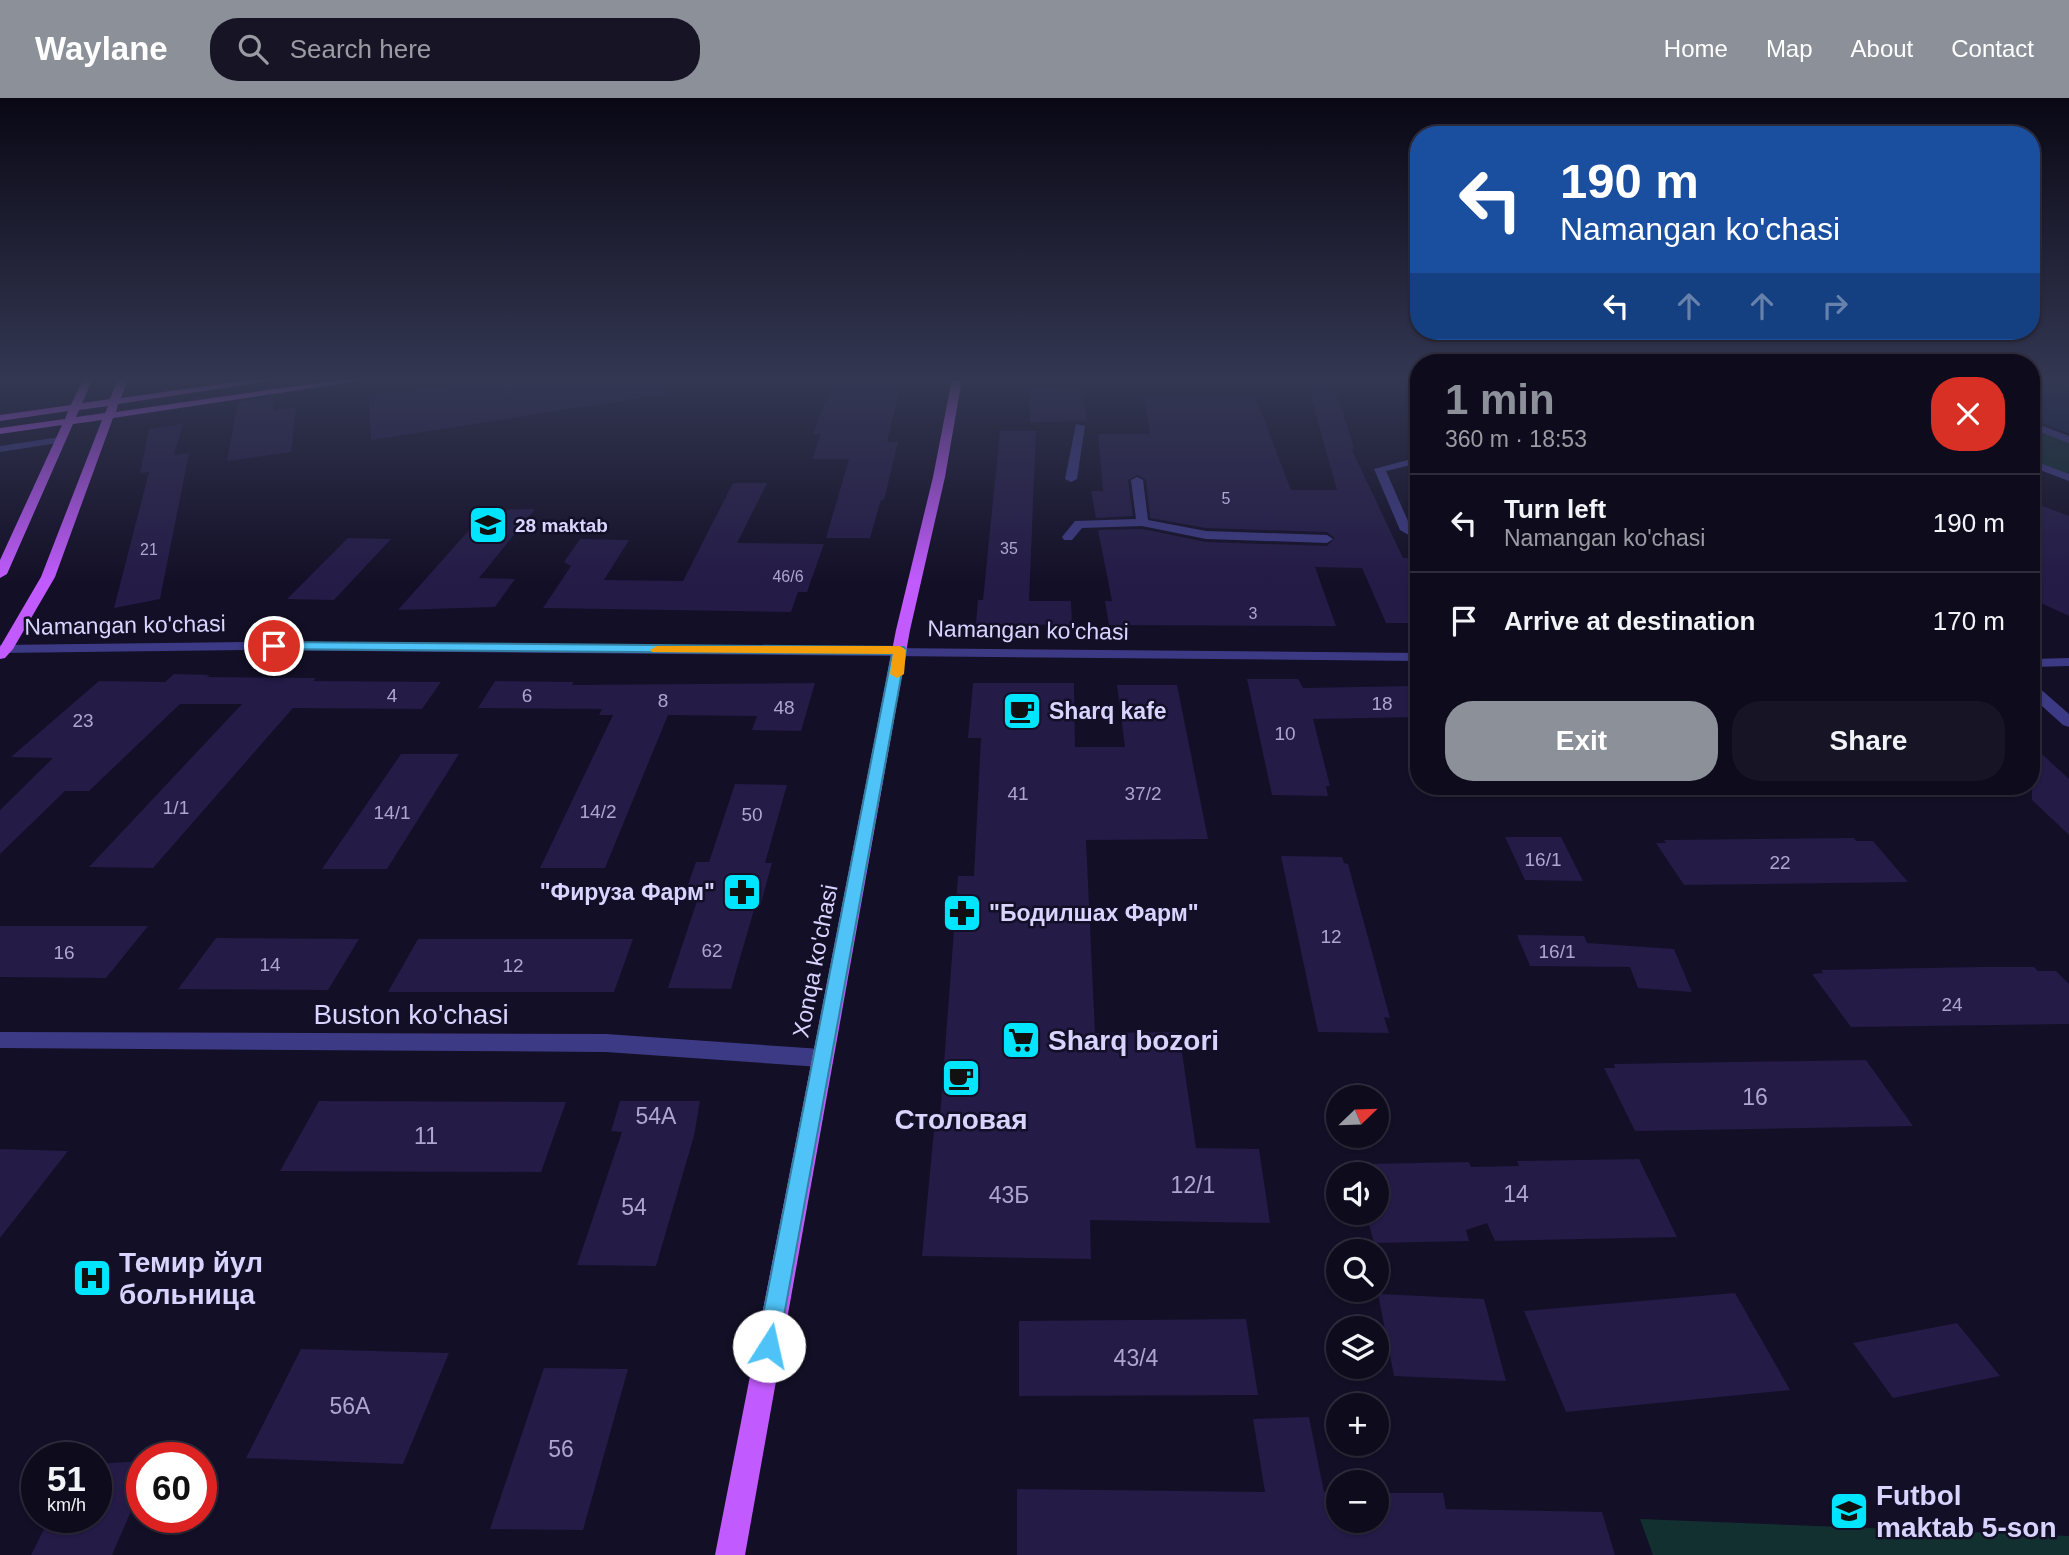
<!DOCTYPE html>
<meta charset="utf-8">
<style>
:root{--surface:#0e0b1c;--page:#171425;--text:#f1f3f6;--muted:#9b9ba3;--line:#2e2b3b;--accent:#8c9099}
body{margin:0;font-family:Helvetica,sans-serif;background:var(--page);color:var(--text);height:100vh;display:flex;flex-direction:column;font-size:26px;white-space:nowrap}
*{box-sizing:border-box;margin:0}
p{font-size:23px;color:var(--muted)}
.icon{flex:none;width:38px;height:38px;fill:none;stroke:currentColor;stroke-width:2;stroke-linecap:round;stroke-linejoin:round}
.map{position:relative;flex:1;overflow:hidden}
.details{position:absolute;left:1410px;top:256px;width:630px;height:441px;display:flex;flex-direction:column;background:var(--surface);border-radius:28px;box-shadow:0 2px 5px #0004,0 0 0 2px var(--line)}
.details>*{flex:none}
.hud{position:absolute;left:1410px;top:28px;width:630px;height:214px;border-radius:28px;box-shadow:0 2px 5px #0004,0 0 0 2px var(--line);background:#1a4fa0;color:#fff;overflow:hidden}
.needle{width:46px;rotate:67deg}
.controls{position:absolute;left:1326px;top:987px;display:grid;gap:14px}
.controls a{display:grid;place-items:center;width:63px;height:63px;border-radius:50%;background:var(--surface);box-shadow:0 2px 5px #0004,0 0 0 2px var(--line);font-size:35px}
.speed{position:absolute;left:21px;top:1344px;display:flex;gap:14px;font-size:35px;font-weight:700;text-align:center}
.speed>*{display:grid;place-content:center;width:91px;height:91px;border-radius:50%;background:var(--surface);box-shadow:0 2px 5px #0004,0 0 0 2px var(--line);line-height:1}
.speed small{font-size:18px;font-weight:400}
.speed .limit{border:10px solid #d22;background:#fff;color:#111}
.pin{position:absolute;display:grid;place-items:center;width:60px;height:60px;color:#fff;margin:-30px;border:4px solid #fff;border-radius:50%;box-shadow:0 2px 7px #0007}
.me{position:absolute;width:77px;margin:-38px;rotate:10deg;stroke-linejoin:round;filter:drop-shadow(0 0 5px #0008)}
.turn{display:flex;align-items:center;gap:24px;height:147px;padding:0 35px;font-size:32px}
.turn .icon{width:91px;height:91px;stroke-width:2.5}
.turn b{display:block;font-size:49px;line-height:60px}
.lanes{display:flex;align-items:center;height:66px;padding:0 35px;background:#0003;justify-content:center;gap:35px;direction:ltr}
.lanes .off{opacity:.35}
.round{display:grid;place-items:center;flex:none;width:74px;height:74px;border-radius:28px;background:var(--page)}
.summary{display:flex;align-items:center;justify-content:space-between;height:119px;padding:0 35px}
h1{font-size:42px;font-weight:700;line-height:52px;color:var(--accent)}
.cta{display:flex;gap:14px;margin-top:auto;padding:14px 35px}
.cta a{flex:1;height:80px;border-radius:28px;background:var(--accent);color:#fff;font-size:28px;font-weight:700;line-height:80px;text-align:center}
.cta a+a{background:var(--page);color:var(--text)}
ul{padding:0;list-style:none}
li{display:flex;align-items:center;gap:21px;height:98px;padding:0 35px;border-top:2px solid var(--line)}
li div{flex:1}
li b{display:block;font-size:26px}
li em{font-style:normal}
header{display:flex;align-items:center;gap:42px;box-sizing:border-box;height:98px;padding:0 35px;background:var(--accent);color:#fff}
header strong{font-size:33px}
nav{display:flex;gap:38px;margin-inline-start:auto;font-size:24px}
.search{width:490px;height:63px;background:var(--page);display:flex;align-items:center;gap:18px;box-sizing:border-box;padding:0 24px;border-radius:28px;color:var(--muted);font-size:26px}
.map>svg:first-child{display:block}
.green{fill:#12302f}
.water{fill:#0c2248}
.building{fill:#241b47}
.lines{fill:none;stroke-linecap:round;stroke-linejoin:round}
.minor{fill:#3d3a85;fill-rule:evenodd}
.major{fill:#c25bff;fill-rule:evenodd}
.route{fill:#4fc3f7;stroke:#337fa1;stroke-width:2}
.slow{fill:#f59e0b}
.labels{text-anchor:middle;dominant-baseline:central;stroke-width:5;stroke-linejoin:round;paint-order:stroke}
.far-number-label{font-size:16px;fill:#aca6d1}
.far-poi-label{font-size:19px;font-weight:bold;fill:#d9d4ff;stroke:#130f26;text-anchor:start}
.number-label{font-size:19px;fill:#aca6d1}
.street-label{font-size:23px;fill:#d9d4ff;stroke:#130f26}
.poi-label{font-size:23px;font-weight:bold;fill:#d9d4ff;stroke:#130f26;text-anchor:start}
.near-number-label{font-size:23px;fill:#aca6d1}
.near-street-label{font-size:28px;fill:#d9d4ff;stroke:#130f26}
.near-poi-label{font-size:28px;font-weight:bold;fill:#d9d4ff;stroke:#130f26;text-anchor:start}
</style>
<header>
<strong>Waylane</strong>
<div class="search"><svg class="icon" aria-label="search" viewBox="0 0 24 24"><circle cx="10" cy="10" r="6"/><path d="M15 15l6 6"/></svg>Search here</div>
<nav><a>Home</a><a>Map</a><a>About</a><a>Contact</a></nav>
</header>
<div class="map">
<svg width="2069" height="1457" viewBox="0 0 2069 1457">
<rect width="100%" height="100%" fill="#130f26"/>
<path class="green" d="M2032,330L2069,344V382L2032,369Z
M1640,1421L2069,1438V1457H1653Z"/>
<path class="water" d="M2032,281H2069V335L2032,321Z"/>
<path class="building" d="M497,281H670L671,295L371,342L369,298Z
M895,281L894,285L901,286L887,344H898L884,402H881L870,440H826L849,361H812L821,336H813L834,282Z
M1306,281H1332L1355,353L1351,350L1403,460L1419,459V525H1386L1362,470L1315,469L1336,528L1109,527L1105,503H1112L1098,432L1142,431L1206,444L1327,448L1335,440L1327,434L1206,430L1150,420L1146,382L1138,377L1128,382L1133,418L1096,420L1091,393H1103L1098,336H1150L1144,298H1255L1291,392H1337Z
M1082,288L1087,323L1030,324L1029,289Z
M273,298L274,313L296,309L291,354L227,363L238,304Z
M183,326L174,357L189,355L160,501L114,510L149,374L140,375L149,331Z
M1000,333H1036L1029,503H1071L1072,527L976,526L978,502H983Z
M733,385H767L737,445L824,446L807,494H798L791,514L543,510L571,468L564,464L580,441L629,442L604,482L683,483Z
M2032,404L2069,418V518L2032,501Z
M535,411L479,480L515,481L495,509L398,512L487,412Z
M348,440L391,441L334,502L287,501Z
M174,576L210,577L207,579L316,580L313,583L441,584L422,611L293,610L153,770L89,769L242,606H180L89,693H65L0,756V712L53,660L11,659L99,583L165,584Z
M1247,581H1298L1303,590L1413,588L1419,590V619L1313,621L1330,688H1326L1328,698L1272,697Z
M495,583L574,584L572,587L815,585L801,633L752,632L757,618L668,617L605,770H540L613,617H599L602,611L478,610Z
M973,585H1074L1075,649H1125L1117,587H1177L1208,741L1086,742L1095,935L1179,934L1196,1050L1259,1051L1270,1125L1090,1122L1091,1161L922,1158L934,1032H939L958,778H974L981,640H968Z
M2032,647L2069,681V737L2032,702Z
M401,656H459L387,771H322Z
M735,686L787,687L765,765H772L761,805H756L731,891L668,890L697,803H682L696,764H709Z
M1505,739H1561L1583,783L1525,782Z
M1854,740L1856,743H1873L1908,784L1684,787L1656,745H1666L1664,742Z
M1281,758L1342,759L1344,765L1348,766L1390,920L1384,919L1389,935L1318,934Z
M0,828H148L106,880L0,879Z
M1517,837L1584,838L1587,845L1674,851L1692,894L1638,890L1630,869L1530,868Z
M216,840L359,841L328,892L178,891Z
M418,841H633L614,894H388Z
M1980,869H2034L2038,873H2056L2069,886V926L1851,929L1812,876L1823,875L1821,872Z
M1866,962L1913,1028L1635,1033L1604,970H1615L1614,966Z
M319,1003L566,1004L541,1074L280,1073Z
M620,1003H700L694,1038L656,1168L577,1167L622,1034L611,1033Z
M0,1051L68,1053L0,1140Z
M1639,1061L1677,1139L1495,1143L1487,1125L1466,1132L1469,1143L1374,1145L1366,1115H1377V1076H1356L1354,1071L1367,1070L1365,1066L1469,1064L1471,1069L1519,1068L1517,1063Z
M1735,1195L1790,1292L1566,1314L1524,1213Z
M1378,1196L1484,1201L1506,1283L1394,1278Z
M1246,1221L1258,1297L1019,1298V1223Z
M1957,1225L2000,1278L1893,1300L1853,1245Z
M301,1251L449,1255L403,1366L246,1360Z
M544,1270L628,1271L583,1432L490,1431Z
M1309,1319L1324,1394H1339V1423H1377V1395H1443L1446,1411L1602,1414L1615,1457H1017V1391L1265,1394L1253,1321Z
M142,1363V1388L112,1457H31L50,1419H96V1366Z"/>
<g class="lines">
<path class="minor" d="M2032,324L2069,338V345L2032,331Z
M1076,326L1085,328L1077,381L1071,384L1065,381Z
M60,339L65,342L64,344L0,354V348Z
M1419,359V365L1386,373L1411,430L1419,434L1417,442L1400,432L1374,371Z
M2032,362L2069,376V383L2032,369Z
M1137,379L1143,382L1148,422L1206,433L1327,437L1333,441L1327,445L1206,441L1142,428L1082,430L1072,442H1064L1062,439L1075,423L1136,421L1131,382Z
M246,544L1419,555V563L246,552L0,555V547Z
M2069,560V568L2032,569V561Z
M2032,586L2037,588L2069,616V629L2063,627L2032,599Z
M0,934L606,936L821,951L829,954L832,960L829,966L821,969L606,954L0,950Z"/>
<path class="major" d="M83,281H93L82,305L110,301L118,281H128L121,300L255,281H282L118,306L116,314L345,281H372L113,320L55,479L13,551L5,560L0,561V549L41,479L102,322L73,326L7,476L0,480V462L62,327L0,336V330L65,321L68,313L0,323V317L71,307ZM108,308L105,315L76,319L79,312Z
M952,281H962L945,379L910,532L745,1457H715L896,532L933,379Z"/>
</g>
<linearGradient id="sky" x2="0" y2="1"><stop stop-color="#0a0815"/><stop offset="0.58" stop-color="#333752"/><stop offset="1" stop-color="#333752" stop-opacity="0"/></linearGradient>
<rect width="2069" height="485" fill="url(#sky)"/>
<path class="route" d="M274,544L904,549L906,552L777,1256L769,1260L760,1256L757,1248L892,556L269,551V546Z"/>
<path class="slow" d="M657,548H900L906,552L904,576L897,580L890,576L893,556L652,554L650,552Z"/>
<defs>
<g id="school-square" transform="scale(2.0125)"><rect x="-9" y="-9" width="18" height="18" rx="4" fill="#00e5ff" stroke="#130f26"/><path d="M0-5L7-2L0 1L-7-2ZM-4 1L0 2.5L4 1V4Q0 6-4 4Z" fill="#111"/></g>
<g id="cafe-square" transform="scale(2.0125)"><rect x="-9" y="-9" width="18" height="18" rx="4" fill="#00e5ff" stroke="#130f26"/><path d="M-5.5-4.5H6V0H3Q3 3.5 0 3.5H-2.5Q-5.5 3.5-5.5 0ZM3-3.2v2h1.7v-2ZM-6 4.5H4V6H-6Z" fill="#111"/></g>
<g id="pharmacy-square" transform="scale(2.0125)"><rect x="-9" y="-9" width="18" height="18" rx="4" fill="#00e5ff" stroke="#130f26"/><path d="M-2-6h4v4h4v4h-4v4h-4v-4h-4v-4h4Z" fill="#111"/></g>
<g id="supermarket-square" transform="scale(2.0125)"><rect x="-9" y="-9" width="18" height="18" rx="4" fill="#00e5ff" stroke="#130f26"/><path d="M-6-5.5h2.5l.6 2H6L4.5 2H-2.5L-4.4-4H-6ZM-1.5 3.2a1.3 1.3 0 1 0 .1 0ZM3 3.2a1.3 1.3 0 1 0 .1 0Z" fill="#111"/></g>
<g id="hospital-square" transform="scale(2.0125)"><rect x="-9" y="-9" width="18" height="18" rx="4" fill="#00e5ff" stroke="#130f26"/><path d="M-5-5h3v3.5h4V-5h3V5h-3V1.5h-4V5h-3Z" fill="#111"/></g>
</defs>
<g fill-rule="evenodd">
<use href="#school-square" x="488" y="427"/>
<use href="#cafe-square" x="1022" y="613"/>
<use href="#pharmacy-square" x="742" y="794"/>
<use href="#pharmacy-square" x="962" y="815"/>
<use href="#supermarket-square" x="1021" y="942"/>
<use href="#cafe-square" x="961" y="980"/>
<use href="#hospital-square" x="92" y="1180"/>
<use href="#school-square" x="1849" y="1413"/>
</g>
<g class="labels">
<g class="far-number-label">
<text x="1226" y="400">5</text>
<text x="1009" y="450">35</text>
<text x="149" y="451">21</text>
<text x="788" y="478">46/6</text>
<text x="1253" y="515">3</text>
</g>
<g class="far-poi-label">
<text x="515" y="427">28 maktab</text>
</g>
<g class="number-label">
<text x="392" y="597">4</text>
<text x="527" y="597">6</text>
<text x="663" y="602">8</text>
<text x="1382" y="605">18</text>
<text x="784" y="609">48</text>
<text x="83" y="622">23</text>
<text x="1285" y="635">10</text>
<text x="1018" y="695">41</text>
<text x="1143" y="695">37/2</text>
<text x="176" y="709">1/1</text>
<text x="598" y="713">14/2</text>
<text x="392" y="714">14/1</text>
<text x="752" y="716">50</text>
<text x="1543" y="761">16/1</text>
<text x="1780" y="764">22</text>
<text x="1331" y="838">12</text>
<text x="712" y="852">62</text>
<text x="1557" y="853">16/1</text>
<text x="64" y="854">16</text>
<text x="270" y="866">14</text>
<text x="513" y="867">12</text>
<text x="1952" y="906">24</text>
</g>
<g class="street-label">
<text transform="translate(125 527) rotate(-1)">Namangan ko'chasi</text>
<text transform="translate(1028 532) rotate(1)">Namangan ko'chasi</text>
<text transform="translate(815 863) rotate(-79)">Xonqa ko'chasi</text>
</g>
<g class="poi-label">
<text x="1049" y="613">Sharq kafe</text>
<text x="715" y="794" text-anchor="end">"Фируза Фарм"</text>
<text x="989" y="815">"Бодилшах Фарм"</text>
</g>
<g class="near-number-label">
<text x="1755" y="999">16</text>
<text x="656" y="1018">54А</text>
<text x="426" y="1038">11</text>
<text x="1193" y="1087">12/1</text>
<text x="1516" y="1096">14</text>
<text x="1009" y="1097">43Б</text>
<text x="634" y="1109">54</text>
<text x="1136" y="1260">43/4</text>
<text x="350" y="1308">56А</text>
<text x="561" y="1351">56</text>
</g>
<g class="near-street-label">
<text x="411" y="916">Buston ko'chasi</text>
</g>
<g class="near-poi-label">
<text x="1048" y="942">Sharq bozori</text>
<text x="961" y="1021" text-anchor="middle">Столовая</text>
<text x="119" y="1164">Темир йул<tspan x="119" dy="32">больница</tspan></text>
<text x="1876" y="1397">Futbol<tspan x="1876" dy="32">maktab 5-son</tspan></text>
</g>
</g>
</svg>
<div class="controls">
<a><svg class="needle" viewBox="-14 -14 28 28"><path d="M0-13l5 13h-10z" fill="#e53935"/><path d="M0 13l5-13h-10z" fill="#9b9ba3"/></svg></a>
<a><svg class="icon" aria-label="sound" viewBox="0 0 24 24"><path d="M4 9h4l5-4v14l-5-4H4zM17 9q2 3 0 6"/></svg></a>
<a><svg class="icon" aria-label="search" viewBox="0 0 24 24"><circle cx="10" cy="10" r="6"/><path d="M15 15l6 6"/></svg></a>
<a><svg class="icon" aria-label="layers" viewBox="0 0 24 24"><path d="M12 4l9 5-9 5-9-5zM3 14l9 5 9-5"/></svg></a>
<a>+</a>
<a>−</a>
</div>
<div class="speed"><div>51<small>km/h</small></div><div class="limit">60</div></div>
<div class="pin" style="left:274px;top:548px;background:#d93025"><svg class="icon" aria-label="arrive" viewBox="0 0 24 24"><path d="M6 21V4h12l-3 4 3 4H6"/></svg></div>
<svg class="me" style="left:769px;top:1248px" viewBox="-20 -20 40 40"><circle r="19" fill="#fff"/><path d="M0-13L10 11 0 6-10 11z" fill="#4fc3f7"/></svg>
<div class="hud">
<div class="turn"><svg class="icon" aria-label="left" viewBox="0 0 24 24"><path d="M17 20v-9H6M10 6l-5 5 5 5"/></svg><div><b>190 m</b>Namangan ko'chasi</div></div>
<div class="lanes"><svg class="icon" aria-label="left" viewBox="0 0 24 24"><path d="M17 20v-9H6M10 6l-5 5 5 5"/></svg><svg class="icon off" aria-label="ahead" viewBox="0 0 24 24"><path d="M12 20V5M6 11l6-6 6 6"/></svg><svg class="icon off" aria-label="ahead" viewBox="0 0 24 24"><path d="M12 20V5M6 11l6-6 6 6"/></svg><svg class="icon off" aria-label="right" viewBox="0 0 24 24"><path d="M7 20v-9h11M14 6l5 5-5 5"/></svg></div>
</div>
<section class="details">
<div class="summary"><div><h1>1 min</h1><p>360 m · 18:53</p></div><a class="round" style="background:#d93025;color:#fff"><svg class="icon" aria-label="close" viewBox="0 0 24 24"><path d="M6 6l12 12M18 6L6 18"/></svg></a></div>
<ul>
<li><svg class="icon" aria-label="left" viewBox="0 0 24 24"><path d="M17 20v-9H6M10 6l-5 5 5 5"/></svg><div><b>Turn left</b><p>Namangan ko'chasi</p></div><em>190 m</em></li>
<li><svg class="icon" aria-label="arrive" viewBox="0 0 24 24"><path d="M6 21V4h12l-3 4 3 4H6"/></svg><div><b>Arrive at destination</b></div><em>170 m</em></li>
</ul>
<div class="cta"><a>Exit</a><a>Share</a></div>
</section>
</div>
